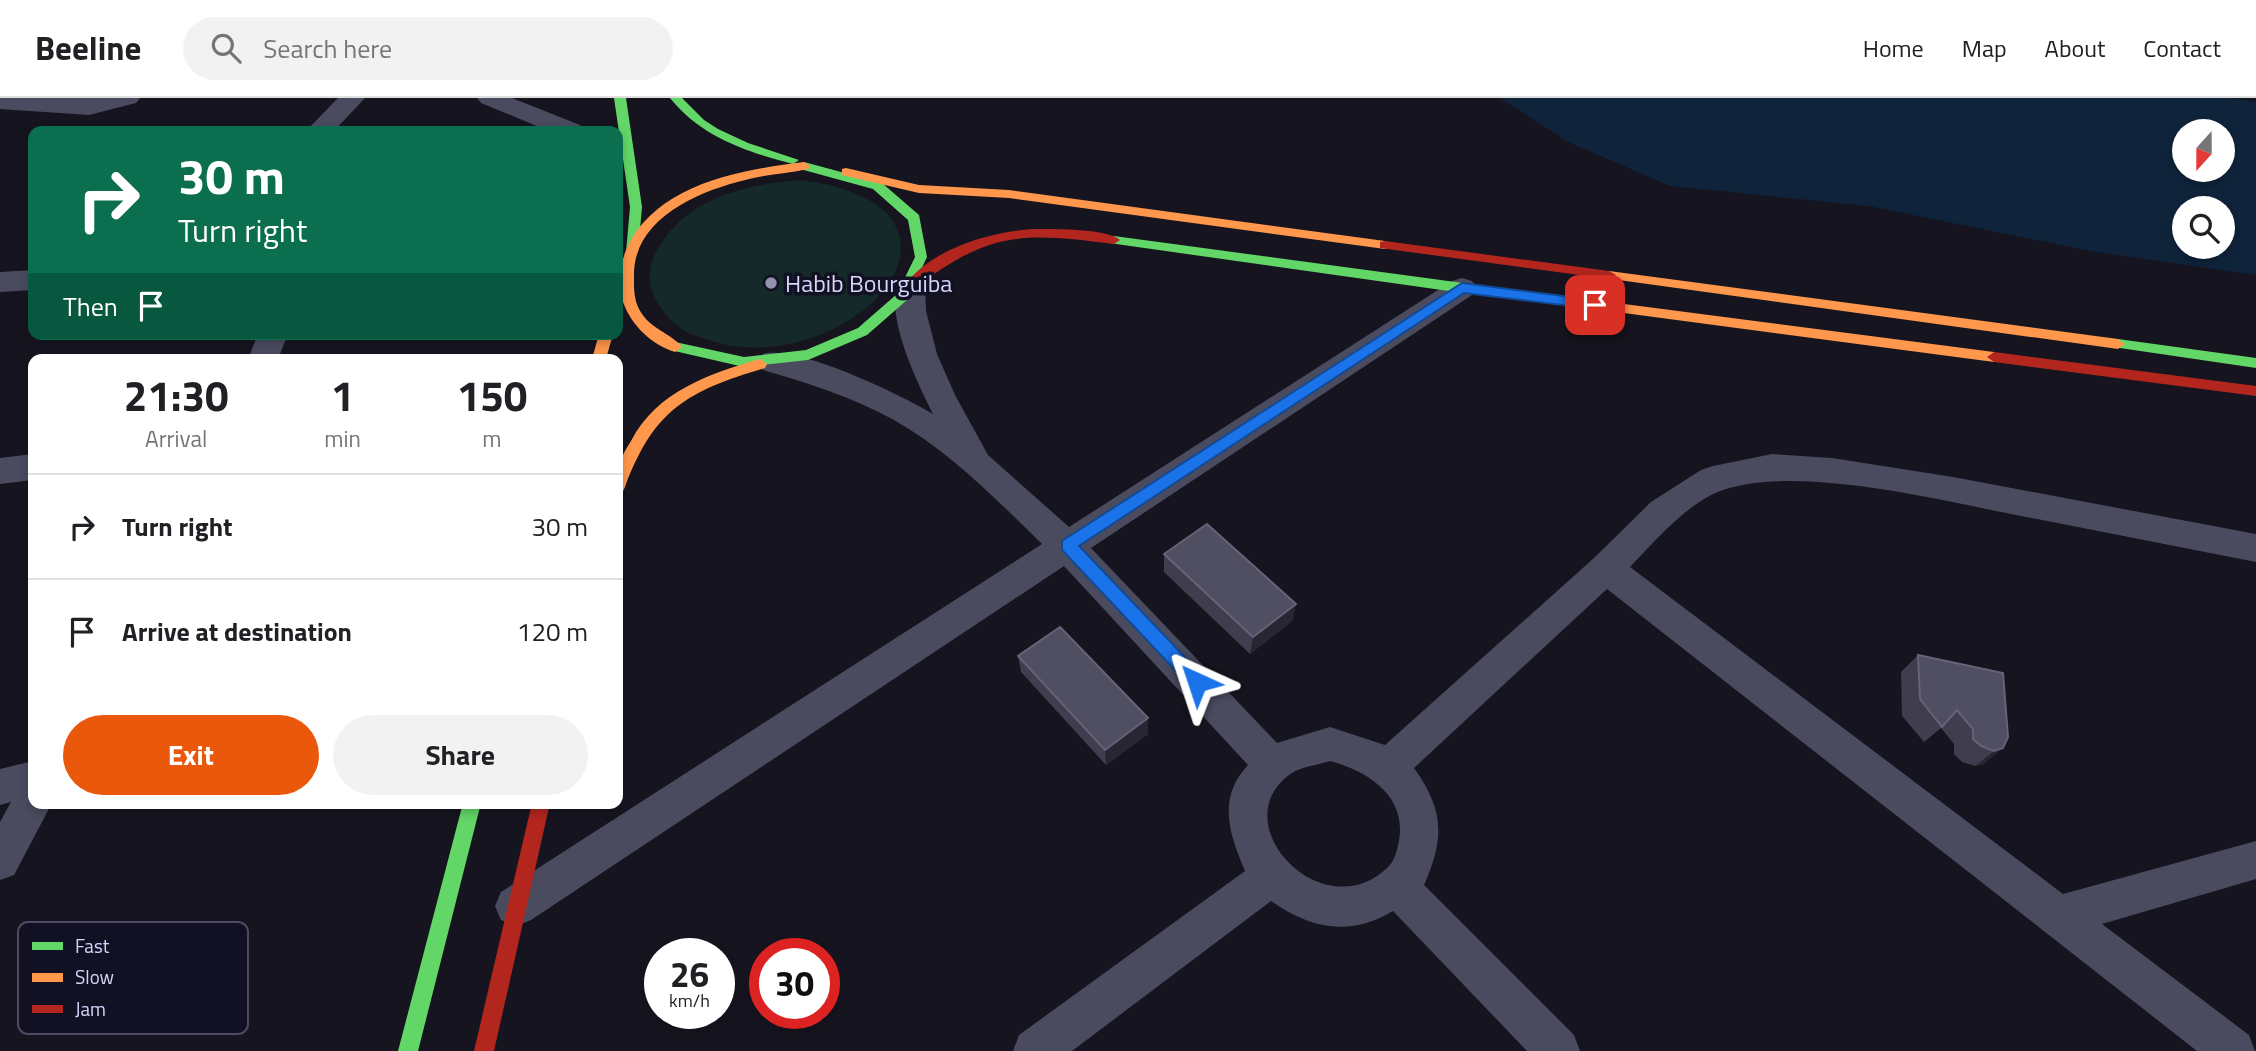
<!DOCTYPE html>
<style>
:root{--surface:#fff;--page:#f2f2f2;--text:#202124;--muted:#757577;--line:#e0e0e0;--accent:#ea580c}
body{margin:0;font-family:"Titillium Web",sans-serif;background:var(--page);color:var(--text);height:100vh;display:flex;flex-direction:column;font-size:26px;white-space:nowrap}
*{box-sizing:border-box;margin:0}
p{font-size:23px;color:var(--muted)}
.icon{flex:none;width:38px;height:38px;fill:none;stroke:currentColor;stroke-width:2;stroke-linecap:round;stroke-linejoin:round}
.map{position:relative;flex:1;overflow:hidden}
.panel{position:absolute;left:28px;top:256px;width:595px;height:455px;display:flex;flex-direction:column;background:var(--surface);border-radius:14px;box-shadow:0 4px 10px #0003}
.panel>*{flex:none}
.guide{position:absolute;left:28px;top:28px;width:595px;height:214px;border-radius:14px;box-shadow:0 4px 10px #0003;background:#0b6e4f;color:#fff;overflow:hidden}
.needle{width:46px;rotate:201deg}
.tools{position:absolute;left:2172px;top:21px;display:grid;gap:14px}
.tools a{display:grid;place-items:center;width:63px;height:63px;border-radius:50%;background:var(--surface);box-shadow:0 4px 10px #0003;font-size:35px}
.speed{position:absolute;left:644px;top:840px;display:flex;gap:14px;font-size:35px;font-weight:700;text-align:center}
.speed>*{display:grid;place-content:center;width:91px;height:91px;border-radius:50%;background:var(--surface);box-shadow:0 4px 10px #0003;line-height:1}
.speed small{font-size:18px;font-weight:400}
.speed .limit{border:10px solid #d22;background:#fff;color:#111}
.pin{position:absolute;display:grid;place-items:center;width:60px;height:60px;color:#fff;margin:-30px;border-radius:14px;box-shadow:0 4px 10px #0006}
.me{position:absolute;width:77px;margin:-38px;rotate:318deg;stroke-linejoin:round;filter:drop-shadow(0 0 5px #0008)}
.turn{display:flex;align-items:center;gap:24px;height:147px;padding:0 35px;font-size:32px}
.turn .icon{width:91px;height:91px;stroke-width:2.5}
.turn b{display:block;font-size:49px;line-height:60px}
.then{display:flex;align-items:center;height:66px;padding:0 35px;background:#0003;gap:14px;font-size:26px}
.eta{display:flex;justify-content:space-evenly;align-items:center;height:119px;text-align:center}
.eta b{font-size:42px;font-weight:700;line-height:49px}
.primary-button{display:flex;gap:14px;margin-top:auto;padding:14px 35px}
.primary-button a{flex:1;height:80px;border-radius:42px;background:var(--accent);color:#fff;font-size:28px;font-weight:700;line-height:80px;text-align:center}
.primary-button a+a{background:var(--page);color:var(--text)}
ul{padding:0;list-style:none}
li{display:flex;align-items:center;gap:21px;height:105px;padding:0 35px;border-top:2px solid var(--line)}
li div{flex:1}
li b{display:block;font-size:26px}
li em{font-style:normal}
header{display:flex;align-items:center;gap:42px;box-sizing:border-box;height:98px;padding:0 35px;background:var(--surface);border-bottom:2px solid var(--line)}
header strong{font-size:33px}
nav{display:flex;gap:38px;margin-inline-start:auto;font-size:24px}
.search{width:490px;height:63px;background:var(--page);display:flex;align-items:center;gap:18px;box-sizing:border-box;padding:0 24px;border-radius:38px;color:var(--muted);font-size:26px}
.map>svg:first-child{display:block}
.green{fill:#142928}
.water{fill:#0f233b;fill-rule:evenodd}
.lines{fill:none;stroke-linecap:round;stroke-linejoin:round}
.street{fill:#4a4b5f;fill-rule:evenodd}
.fast{fill:#63d668;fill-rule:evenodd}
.slow{fill:#ff974d;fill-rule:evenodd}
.jam{fill:#b3261e;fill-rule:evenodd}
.wall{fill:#3f3d4e}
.shaded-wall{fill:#282633}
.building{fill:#504e61;stroke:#656379;stroke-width:2}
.route{fill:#1a73e8;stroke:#114b97;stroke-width:2}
.poi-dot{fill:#9392ae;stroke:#121023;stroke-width:2.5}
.labels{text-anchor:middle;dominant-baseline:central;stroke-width:7;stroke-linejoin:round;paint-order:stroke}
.poi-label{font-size:24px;fill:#d6d6fb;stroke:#121023;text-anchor:start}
.key{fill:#121023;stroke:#4d4b64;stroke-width:2}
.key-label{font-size:19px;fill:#d6d6fb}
</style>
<header>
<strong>Beeline</strong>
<div class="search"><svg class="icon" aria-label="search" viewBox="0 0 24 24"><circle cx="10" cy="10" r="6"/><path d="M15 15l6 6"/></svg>Search here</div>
<nav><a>Home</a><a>Map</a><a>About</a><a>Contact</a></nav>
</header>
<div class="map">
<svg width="2256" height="953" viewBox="0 0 2256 953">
<rect width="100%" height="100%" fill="#16141f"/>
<path class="green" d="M800,82C994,106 873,266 732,248C720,246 707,241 696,238C678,232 663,216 655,200C646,184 649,165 658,150C689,99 744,87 800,82Z"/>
<path class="water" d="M1500,0H2231L2256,4V177L2096,154L1868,108L1670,88L1568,44ZM2184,33H2222V72H2184ZM2184,110H2222V149H2184Z"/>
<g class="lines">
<path class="street" d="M0,0H140L136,5L89,17L0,11Z
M338,0H365L334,33H306Z
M477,0H512L580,27L584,33H549L481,5Z
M33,172V192L0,194V174Z
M1462,180L1472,183L1477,190L1472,197L1091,450L1277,645L1330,629L1385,647L1594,460L1651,404L1701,372L1713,368L1772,356L1832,360L1953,379L2256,436V464C2174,448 2093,432 2011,416C1935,401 1796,367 1723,392C1688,404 1655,443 1630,469L2063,796L2256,743V781L2102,826L2249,937L2255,953H2197L1607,491L1414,670C1444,712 1445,740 1424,787L1574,937L1580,953H1527L1393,813C1350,839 1311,831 1271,803L1072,953H1013L1019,937L1245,773C1229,736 1217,700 1248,667L1064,468L531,822L516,828L501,822L495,808L501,794L1042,446C997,402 949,353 894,322C852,299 808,285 763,272L759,264L763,256C796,246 902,297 933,316C919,288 882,214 900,184L910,181L920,184L925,191L926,213L937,256L955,297L988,357L1069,429L1452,183ZM1330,663C1368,673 1407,698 1399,743C1397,752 1395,762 1389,768C1326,833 1222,728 1289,677C1299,669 1318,667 1330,663Z
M258,236H288L278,261H248Z
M33,356V382L0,386V360Z
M33,663V705H52L14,777L0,782V724L11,704L0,707V671Z"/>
<path class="fast" d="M614,0H626L642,109L638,154L632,158L626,154L630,109Z
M670,0H682L704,22L718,31L748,45L799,62L793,66C747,54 701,39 670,0Z
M804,64L882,85L919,117L927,159L907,202L867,237L808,262L744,269L670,252L668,249L675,244L744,259L806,252L858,230L897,196L915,159L908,122L873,91L800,71L798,68Z
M1114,138L1463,185L1470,190L1463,195L1109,145V139Z
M2118,241L2256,260V270L2113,249L2111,246Z
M463,705H481L418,953H398Z"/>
<path class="slow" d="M804,64L810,68L808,71C787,76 766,76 745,82C700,93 636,119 634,174C634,187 633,199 639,211C650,232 670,234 682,249L675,254C652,247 631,227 623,204C617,189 620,167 626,152C655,86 740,72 804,64Z
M846,70L919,87L1009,92L1385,143L1391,147L1385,151L1009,100L919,95L842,77V71Z
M1609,173L2118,241L2125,246L2118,251L1604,180L1602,177Z
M1463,185L1994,254L2001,259L1994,264L1458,193V187Z
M599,236H613L606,261H592Z
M760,261L767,266L765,270C688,293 654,311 625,389L623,393L618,395C618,386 616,376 619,368C621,359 626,351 631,343C657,293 709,276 760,261Z"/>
<path class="jam" d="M1032,131C1051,131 1107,130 1120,142L1114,146C1026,135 992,132 919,187L914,188L907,184C935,150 990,134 1032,131Z
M1385,143L1609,173L1616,177L1609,181L1380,150V144Z
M1994,254L2256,288V298L1994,264L1987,259Z
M532,705H550L494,953H474Z"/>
</g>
<path class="wall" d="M1164,456L1296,506L1292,523L1250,556L1164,474Z
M1918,557L2008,639L1984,666L1975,668L1962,664L1954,656V646L1941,630L1924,644L1902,618L1901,574Z
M1018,558L1148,636L1106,667L1021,574Z"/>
<path class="shaded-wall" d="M1296,506L1292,523L1250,556L1253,539Z
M1148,620V636L1106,667L1105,652Z
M2003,650L1984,666L1975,668L1994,653Z"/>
<path class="building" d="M1207,426L1296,506L1253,539L1164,456Z
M1060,529L1148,620L1105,652L1018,558Z
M1918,557L2003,575L2008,639L2003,650L1994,653L1981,648L1973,641V631L1957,612L1942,629L1920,601Z"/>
<path class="route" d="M1462,185L1595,202L1602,207L1595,211L1464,195L1079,448L1203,578L1205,584L1203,589H1191L1062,452V443Z"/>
<circle class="poi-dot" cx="771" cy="185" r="7"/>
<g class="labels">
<g class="poi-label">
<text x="785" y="185">Habib Bourguiba</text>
</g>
</g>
<rect x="18" y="824" width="230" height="112" rx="10" class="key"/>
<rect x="32" y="844" width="31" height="8" fill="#63d668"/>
<rect x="32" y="875" width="31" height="9" fill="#ff974d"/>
<rect x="32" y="907" width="31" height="8" fill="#b3261e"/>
<g class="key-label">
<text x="75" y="855">Fast</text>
<text x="75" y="886">Slow</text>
<text x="75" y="918">Jam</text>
</g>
</svg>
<div class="tools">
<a><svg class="needle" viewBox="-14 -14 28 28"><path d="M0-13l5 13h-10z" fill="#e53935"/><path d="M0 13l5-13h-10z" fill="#757577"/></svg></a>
<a><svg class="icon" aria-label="search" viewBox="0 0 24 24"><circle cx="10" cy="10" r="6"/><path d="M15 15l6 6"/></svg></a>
</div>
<div class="speed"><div>26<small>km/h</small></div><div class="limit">30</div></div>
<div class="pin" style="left:1595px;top:207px;background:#d93025"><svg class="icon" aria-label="arrive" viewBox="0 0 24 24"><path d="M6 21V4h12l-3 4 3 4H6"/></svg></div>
<svg class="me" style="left:1197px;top:584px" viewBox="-20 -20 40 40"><path d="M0-17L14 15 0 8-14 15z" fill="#1a73e8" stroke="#fff" stroke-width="4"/></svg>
<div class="guide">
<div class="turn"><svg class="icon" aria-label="right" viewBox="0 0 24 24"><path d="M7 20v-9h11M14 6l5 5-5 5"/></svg><div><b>30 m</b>Turn right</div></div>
<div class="then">Then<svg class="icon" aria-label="arrive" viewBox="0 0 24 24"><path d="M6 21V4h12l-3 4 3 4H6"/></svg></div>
</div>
<section class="panel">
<div class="eta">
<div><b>21:30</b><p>Arrival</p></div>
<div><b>1</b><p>min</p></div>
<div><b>150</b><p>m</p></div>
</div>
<ul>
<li><svg class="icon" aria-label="right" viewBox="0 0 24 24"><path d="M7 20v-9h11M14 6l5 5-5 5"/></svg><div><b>Turn right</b></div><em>30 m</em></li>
<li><svg class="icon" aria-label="arrive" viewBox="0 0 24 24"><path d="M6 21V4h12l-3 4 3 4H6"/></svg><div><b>Arrive at destination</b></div><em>120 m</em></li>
</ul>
<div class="primary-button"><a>Exit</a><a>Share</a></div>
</section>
</div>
